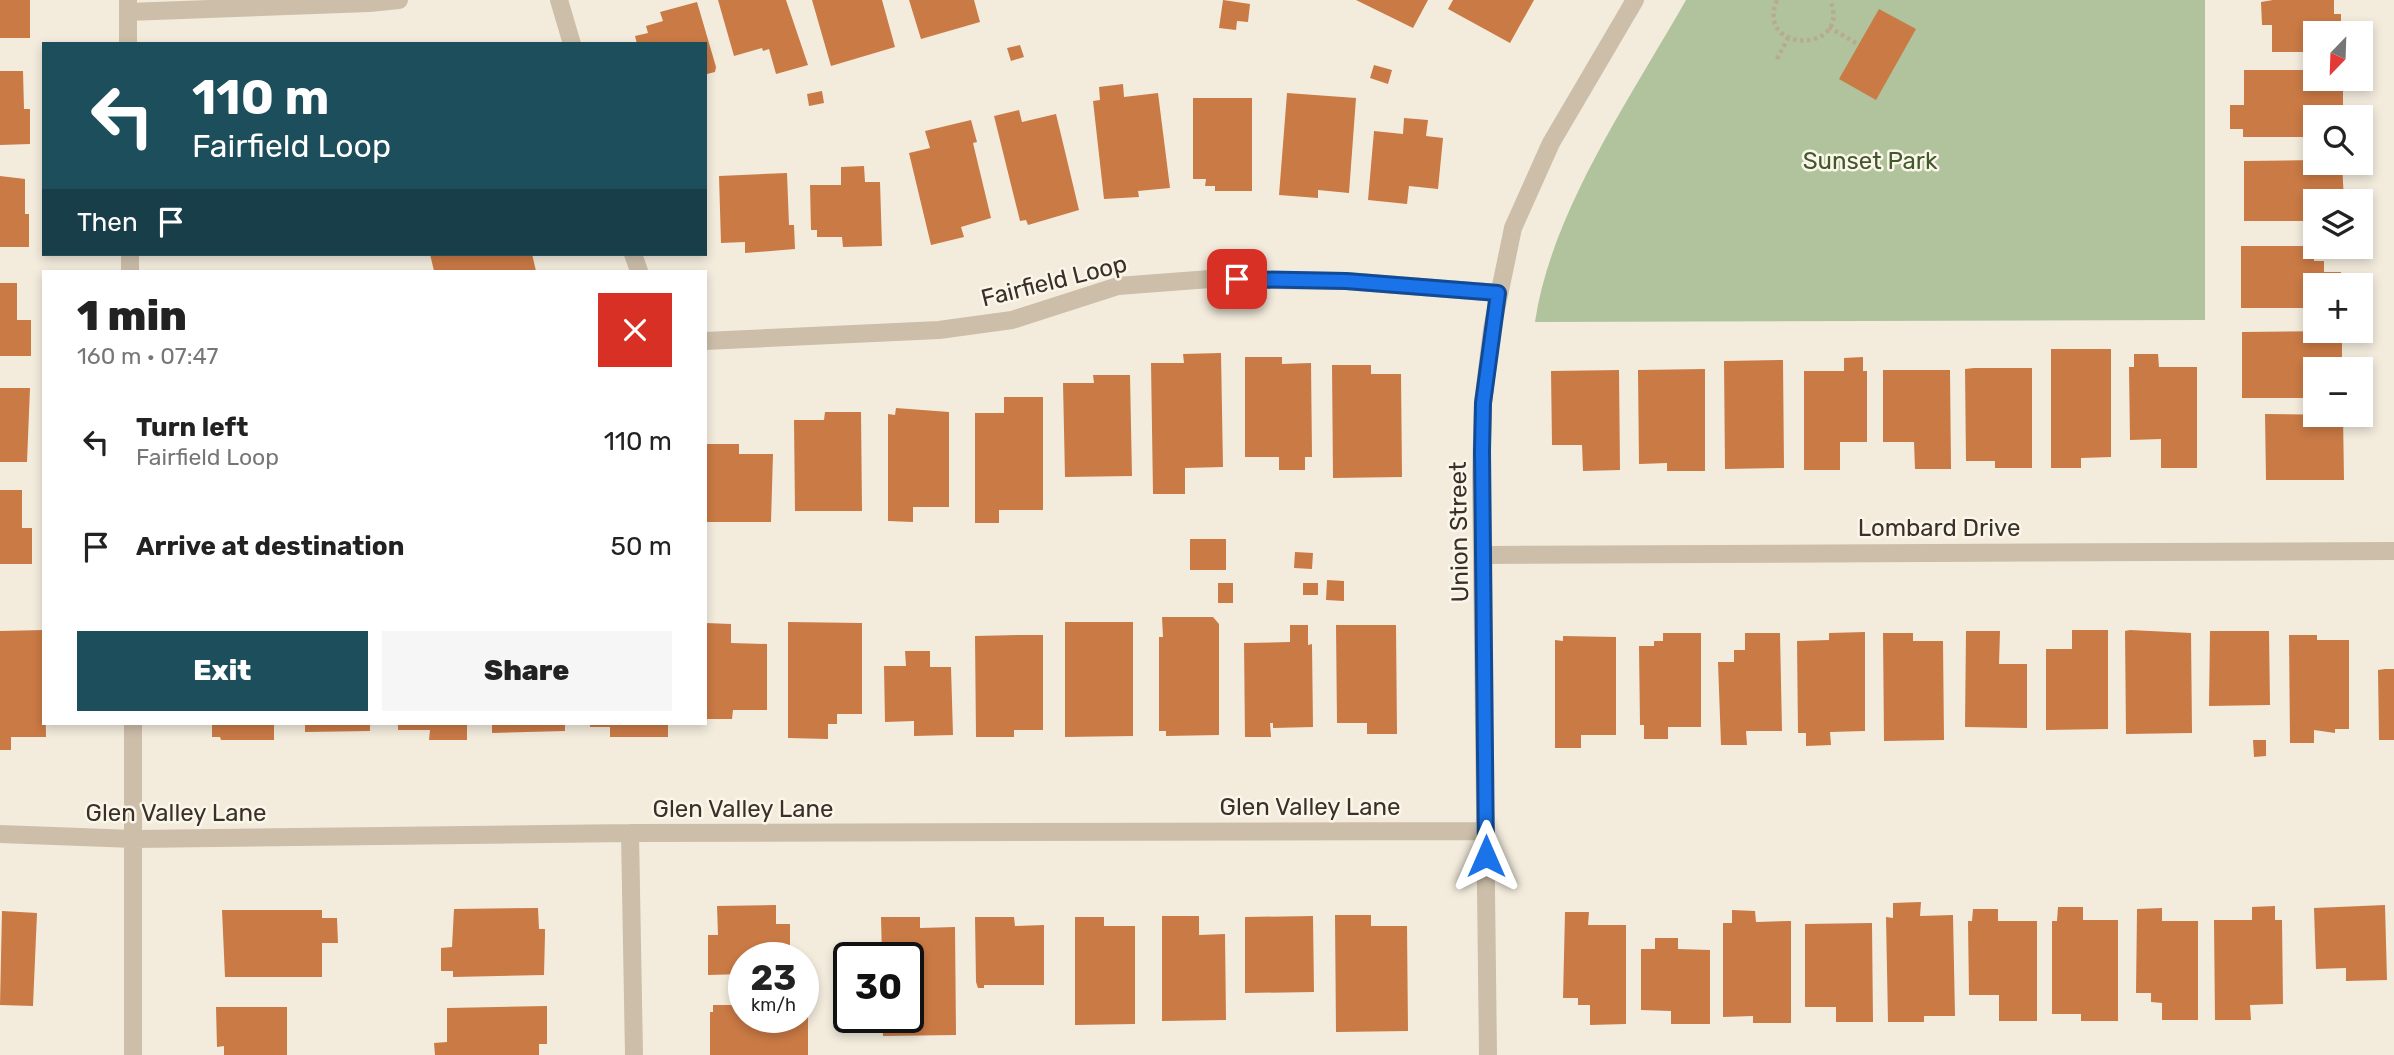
<!DOCTYPE html>
<meta charset="utf-8">
<style>
:root{--surface:#fff;--page:#f6f6f6;--text:#222;--muted:#767676;--accent:#1d4e5c}
body{margin:0;font-family:Rubik,sans-serif;background:var(--page);color:var(--text);height:100vh;display:flex;flex-direction:column;font-size:26px;white-space:nowrap}
*{box-sizing:border-box;margin:0}
p{font-size:23px;color:var(--muted)}
.icon{flex:none;width:38px;height:38px;fill:none;stroke:currentColor;stroke-width:2;stroke-linecap:round;stroke-linejoin:round}
.map{position:relative;flex:1;overflow:hidden}
.panel{position:absolute;left:42px;top:270px;width:665px;height:455px;display:flex;flex-direction:column;background:var(--surface);border-radius:0px;box-shadow:0 4px 10px #0003}
.panel>*{flex:none}
.hud{position:absolute;left:42px;top:42px;width:665px;height:214px;border-radius:0px;box-shadow:0 4px 10px #0003;background:#1d4e5c;color:#fff;overflow:hidden}
.needle{width:46px;rotate:203deg}
.buttons{position:absolute;left:2303px;top:21px;display:grid;gap:14px}
.buttons a{display:grid;place-items:center;width:70px;height:70px;border-radius:0px;background:var(--surface);box-shadow:0 4px 10px #0003;font-size:35px}
.speed{position:absolute;left:728px;top:942px;display:flex;gap:14px;font-size:35px;font-weight:700;text-align:center}
.speed>*{display:grid;place-content:center;width:91px;height:91px;border-radius:50%;background:var(--surface);box-shadow:0 4px 10px #0003;line-height:1}
.speed small{font-size:18px;font-weight:400}
.speed .limit{border:4px solid #111;border-radius:10px;background:#fff;color:#111}
.pin{position:absolute;display:grid;place-items:center;width:60px;height:60px;color:#fff;margin:-30px;border-radius:14px;box-shadow:0 4px 10px #0006}
.me{position:absolute;width:77px;margin:-38px;rotate:0deg;stroke-linejoin:round;filter:drop-shadow(0 0 5px #0008)}
.turn{display:flex;align-items:center;gap:24px;height:147px;padding:0 35px;font-size:32px}
.turn .icon{width:91px;height:91px;stroke-width:2.5}
.turn b{display:block;font-size:49px;line-height:60px}
.then{display:flex;align-items:center;height:66px;padding:0 35px;background:#0003;gap:14px;font-size:26px}
.round{display:grid;place-items:center;flex:none;width:74px;height:74px;border-radius:0px;background:var(--page)}
.headline{display:flex;align-items:center;justify-content:space-between;height:119px;padding:0 35px}
h1{font-size:42px;font-weight:800;line-height:52px}
.action{display:flex;gap:14px;margin-top:auto;padding:14px 35px}
.action a{flex:1;height:80px;border-radius:0px;background:var(--accent);color:#fff;font-size:28px;font-weight:800;line-height:80px;text-align:center}
.action a+a{background:var(--page);color:var(--text)}
ul{padding:0;list-style:none}
li{display:flex;align-items:center;gap:21px;height:105px;padding:0 35px}
li div{flex:1}
li b{display:block;font-size:26px}
li em{font-style:normal}
.map>svg:first-child{display:block}
.green{fill:#b0c39d}
.building{fill:#ca7a45}
.lines{fill:none;stroke-linecap:round;stroke-linejoin:round}
.path{stroke:#b8a993;stroke-width:4.5;stroke-dasharray:3.5 3.5;stroke-linecap:butt}
.minor{stroke:#ccbea9;stroke-width:18}
.route-casing{stroke:#114b97;stroke-width:18}
.route{stroke:#1a73e8;stroke-width:12}
.labels{text-anchor:middle;dominant-baseline:central;stroke-width:5;stroke-linejoin:round;paint-order:stroke}
.park-label{font-size:24px;fill:#41582c;stroke:#fbf6ea}
.street-label{font-size:24px;fill:#393029;stroke:#fbf6ea}
</style>
<div class="map">
<svg width="2394" height="1055" viewBox="0 0 2394 1055">
<rect width="100%" height="100%" fill="#f3ecdd"/>
<path class="green" d="M1686,0H2205V320L1535,322C1551,212 1631,97 1686,0Z"/>
<path class="building" d="M0,0H30V38H0Z
M718,0H786L808,65L776,74L769,49L763,51L762,48L734,56Z
M812,0H882L895,47L831,66Z
M909,0H974L980,22L921,39Z
M1223,0L1250,4L1248,22L1237,21L1236,30L1219,28Z
M1356,0H1428L1413,28Z
M1453,0H1534L1510,43L1448,9Z
M2273,0H2334V14H2341V33H2315V52H2272V25H2262L2261,2Z
M697,2L716,67L715,72L707,74L705,44H637L635,36L648,33L646,26L663,21L660,12Z
M1879,9L1916,29L1876,100L1839,79Z
M1020,45L1024,57L1011,61L1007,48Z
M1374,65L1392,70L1388,84L1370,78Z
M2244,70H2315V79H2343V107L2335,108V117H2315V137H2243V129H2230V105H2244Z
M0,71H23L24,109H30V144L0,145Z
M1123,84L1124,97L1158,93L1170,188L1138,191L1139,197L1104,199L1093,101L1100,100L1099,87Z
M822,91L824,103L809,106L807,94Z
M1287,93L1356,98L1349,193L1318,190V198L1279,195Z
M1193,98H1252V191H1215V186H1205L1206,179H1193Z
M1019,110L1022,122L1056,114L1079,210L1028,225L1026,220L1020,221L994,116Z
M1404,118L1428,120L1426,136L1443,138L1438,189L1409,186L1407,204L1368,200L1374,131L1403,134Z
M971,120L977,142L973,143L991,218L961,227L964,237L931,245L909,153L930,148L925,131Z
M2315,160V163H2342L2344,201H2315V221H2244V161Z
M864,166L865,182H880L882,246L843,247L842,237H817V230H811L810,185H841V167Z
M787,173L789,225H794L795,249L745,253V242L721,243L719,176Z
M0,176L25,179V214H29V247H0Z
M2241,246H2314V261H2324V272H2341V285H2315V308H2241Z
M430,254H532L536,271H434Z
M0,283H17V320H31V356H0Z
M2342,331V363H2339V369H2315V398H2242V332Z
M2051,349H2111V457L2081,458V468H2051Z
M1221,353L1223,467L1185,468V494H1153L1151,363H1184L1183,354Z
M2134,354H2158L2159,367H2197V468H2161V439L2130,440L2129,367H2134Z
M1245,357H1282V364L1311,363L1312,457H1305V470H1279V457H1245Z
M1863,357V371H1867V442H1840V470H1804V371H1844V358Z
M1783,360L1784,468L1725,469L1724,361Z
M1332,365H1371V374H1401L1402,477L1333,478Z
M1974,368H2032V468H1995V461H1966L1965,369Z
M1705,369V471H1667V463L1639,464L1638,370Z
M1619,370L1620,470L1583,471L1582,445H1552L1551,371Z
M1883,370H1950L1951,469H1915L1914,442H1883Z
M1093,375H1130L1132,476L1065,477L1063,383H1094Z
M0,388H30L27,462H0Z
M1004,397H1043V510H999V523H975V413H1004Z
M896,408L949,412V507H913V522L888,521V414L895,415Z
M825,412H861L862,511H795L794,420H824Z
M2265,414L2343,415L2344,480H2266Z
M706,444H739V454H773L771,522H705Z
M0,490H22V528H32V564H0Z
M1190,539H1226V570H1190Z
M1295,552L1313,553L1312,569L1294,568Z
M1327,580L1344,581V601L1326,600Z
M1218,583H1233V603H1218Z
M1303,583H1318V595H1303Z
M1162,617H1213L1219,624V735L1166,736V731H1159V637H1163Z
M788,622L862,623V714H837V724H828V739L788,738Z
M1065,622H1133V736L1065,737Z
M706,623L731,624V643L767,644V710H733L732,719H705Z
M1290,625H1308V645L1312,644L1313,727L1273,728V723H1270L1271,737H1245L1244,643L1290,642Z
M1336,625H1396L1397,734H1367V723H1337Z
M44,630L46,737H11V750H0V631Z
M2072,630H2108V729L2046,730V649H2072Z
M2130,630L2191,633L2192,733L2126,734L2125,631Z
M1966,631H2000L1999,664H2027V728L1965,727Z
M2210,631H2269L2270,705L2209,706Z
M1865,632V731L1830,732L1831,745L1806,746V733H1798L1797,641L1829,640V633Z
M1663,633H1701V727H1668V739H1644V725H1640L1639,646H1654V641H1663Z
M1745,633H1780L1782,731H1746L1747,745H1721L1718,662H1734V650H1745Z
M1883,633H1913V641H1943L1944,740L1884,741Z
M1019,635H1043V730H1014V737H976L975,636Z
M2289,635H2317V640H2349V729H2335V733L2314,730V743H2290Z
M1563,636L1616,637V735H1581V748H1555V640L1563,641Z
M905,651H930V667H951L953,735L914,736V721L885,722L884,666H906Z
M2385,669H2394V740H2379L2378,670Z
M212,723H274V740H221L220,737H212Z
M305,723H370V731L305,732Z
M398,723H467V740H429L430,730H398Z
M492,723H565V731L492,733Z
M590,723H668V737H610V727H590Z
M2253,740H2266V756L2254,757Z
M1921,902L1920,916L1953,915L1955,1016H1924V1022H1888L1886,917L1893,918V903Z
M776,905V924H790V952H776V957H744V974L708,975V935H718L717,906Z
M2385,905L2387,980L2346,981V968L2316,969L2314,908Z
M2275,906V920H2282L2283,1004L2250,1005L2251,1020H2215L2214,920H2252V907Z
M2058,907H2083V920H2118V1021H2081V1014H2052V921H2057Z
M538,908L539,929H545V935L544,975L453,977V971H441V948L452,947L454,909Z
M2162,908V921H2198V1020H2162V1003L2151,1002V993H2136L2137,909Z
M1973,909H1998V921H2037V1021H1999V995H1969L1968,921H1972Z
M222,910H322V918H337L338,943H322V977H225Z
M1732,910L1755,911L1756,922L1791,921V1023H1753V1016L1723,1017V923H1732Z
M2,911L37,913L33,1006L0,1005Z
M1565,912H1589L1588,925H1626V1024L1590,1025V1005H1578V998H1563Z
M1335,915H1371V926H1407L1408,1031L1336,1032Z
M1162,916H1199V935L1225,934L1226,1020L1162,1021Z
M1313,916L1314,992L1245,993V917Z
M881,917H920V928L955,927L956,1035L883,1036L882,1017H908V957H882Z
M975,917H1014L1015,926L1044,925V985H984V988H978L976,982Z
M1075,917H1104V926H1135V1024L1075,1025Z
M1872,923L1873,1022H1836V1007H1805V924Z
M1655,938H1678V949L1710,950V1024H1671V1011L1641,1010V949H1655Z
M803,1004H808V1055H710V1012H713V1005H744V1017H803Z
M547,1006V1044H539V1055H435L434,1043L447,1042V1008Z
M216,1007H287V1055H224V1046L217,1047Z"/>
<g class="lines">
<path class="path" d="M1777,0C1754,54 1853,54 1830,0
M1829,27L1859,45
M1777,59L1788,38"/>
<path class="minor" d="M128,0V44
M559,0L572,44
M128,12L369,3L399,0
M130,254V271
M633,254L639,271
M705,341L939,330L1012,320L1118,286L1210,279L1346,281L1498,293
M1484,555L2394,551
M630,833L634,1055
M0,834L134,839L630,833L1486,831
M133,1055V723
M1488,1055L1481,476L1483,403L1492,329L1513,228L1551,143L1635,0"/>
</g>
<g class="lines">
<g class="route-casing">
<path id="route" d="M1237,279L1346,281L1498,293L1483,403L1482,451L1486,856"/>
</g>
<use href="#route" class="route"/>
</g>
<g class="labels">
<g class="park-label">
<text x="1870" y="161">Sunset Park</text>
</g>
<g class="street-label">
<text transform="translate(1054 281) rotate(-14)">Fairfield Loop</text>
<text x="1939" y="528">Lombard Drive</text>
<text transform="translate(1459 532) rotate(-91)">Union Street</text>
<text x="1310" y="807">Glen Valley Lane</text>
<text x="743" y="809">Glen Valley Lane</text>
<text x="176" y="813">Glen Valley Lane</text>
</g>
</g>
</svg>
<div class="buttons">
<a><svg class="needle" viewBox="-14 -14 28 28"><path d="M0-13l5 13h-10z" fill="#e53935"/><path d="M0 13l5-13h-10z" fill="#767676"/></svg></a>
<a><svg class="icon" aria-label="search" viewBox="0 0 24 24"><circle cx="10" cy="10" r="6"/><path d="M15 15l6 6"/></svg></a>
<a><svg class="icon" aria-label="layers" viewBox="0 0 24 24"><path d="M12 4l9 5-9 5-9-5zM3 14l9 5 9-5"/></svg></a>
<a>+</a>
<a>−</a>
</div>
<div class="speed"><div>23<small>km/h</small></div><div class="limit">30</div></div>
<div class="pin" style="left:1237px;top:279px;background:#d93025"><svg class="icon" aria-label="arrive" viewBox="0 0 24 24"><path d="M6 21V4h12l-3 4 3 4H6"/></svg></div>
<svg class="me" style="left:1486px;top:856px" viewBox="-20 -20 40 40"><path d="M0-17L14 15 0 8-14 15z" fill="#1a73e8" stroke="#fff" stroke-width="4"/></svg>
<div class="hud">
<div class="turn"><svg class="icon" aria-label="left" viewBox="0 0 24 24"><path d="M17 20v-9H6M10 6l-5 5 5 5"/></svg><div><b>110 m</b>Fairfield Loop</div></div>
<div class="then">Then<svg class="icon" aria-label="arrive" viewBox="0 0 24 24"><path d="M6 21V4h12l-3 4 3 4H6"/></svg></div>
</div>
<section class="panel">
<div class="headline"><div><h1>1 min</h1><p>160 m · 07:47</p></div><a class="round" style="background:#d93025;color:#fff"><svg class="icon" aria-label="close" viewBox="0 0 24 24"><path d="M6 6l12 12M18 6L6 18"/></svg></a></div>
<ul>
<li><svg class="icon" aria-label="left" viewBox="0 0 24 24"><path d="M17 20v-9H6M10 6l-5 5 5 5"/></svg><div><b>Turn left</b><p>Fairfield Loop</p></div><em>110 m</em></li>
<li><svg class="icon" aria-label="arrive" viewBox="0 0 24 24"><path d="M6 21V4h12l-3 4 3 4H6"/></svg><div><b>Arrive at destination</b></div><em>50 m</em></li>
</ul>
<div class="action"><a>Exit</a><a>Share</a></div>
</section>
</div>
